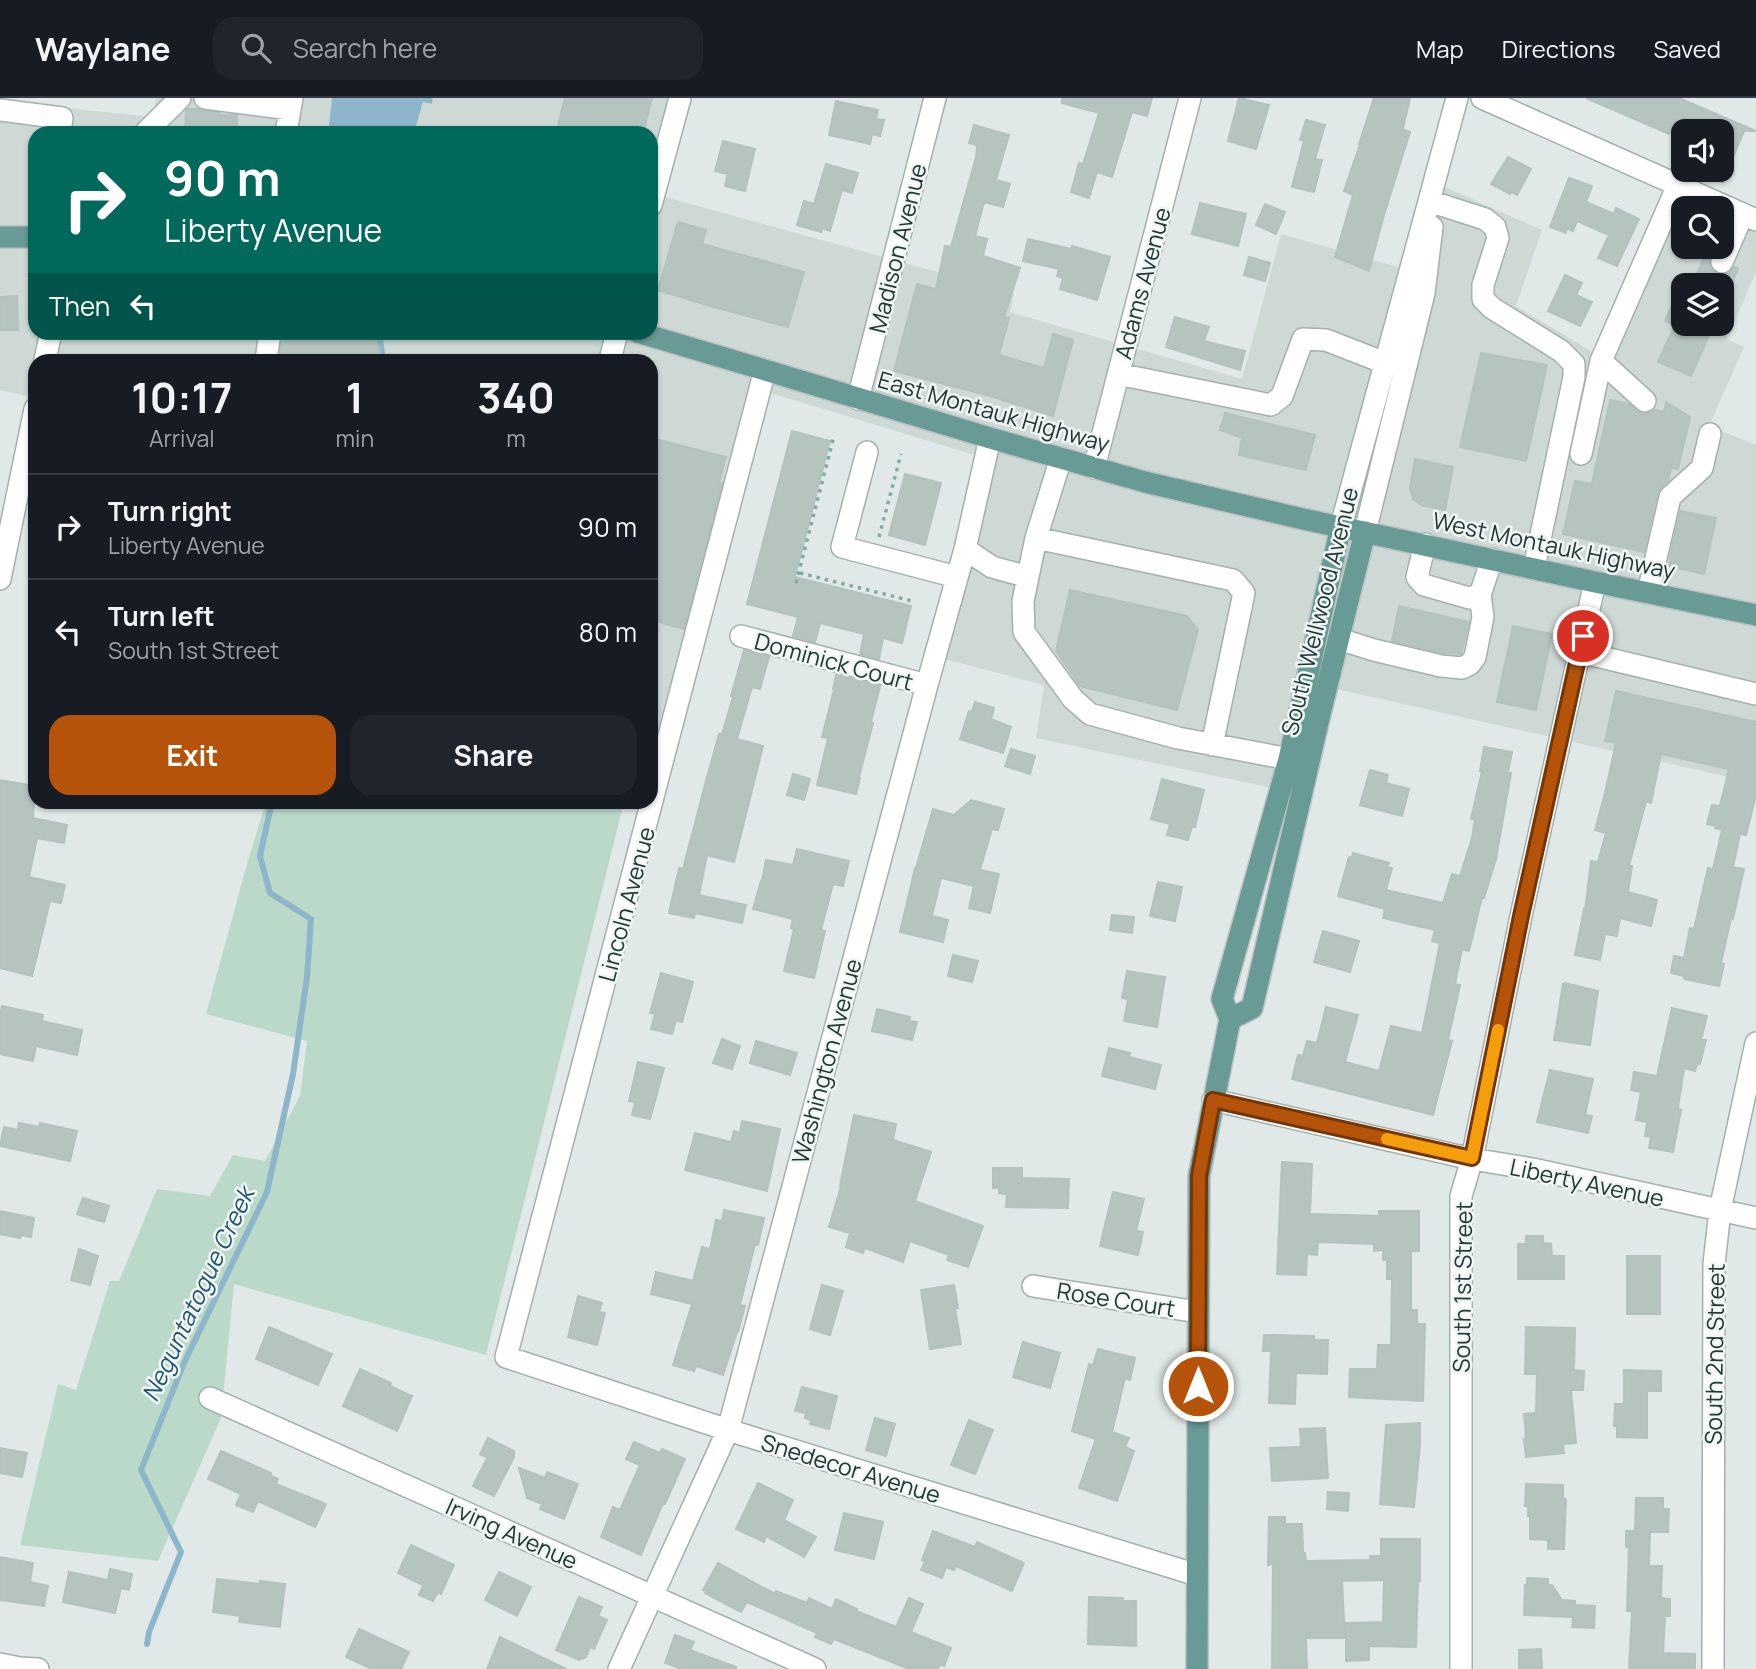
<!DOCTYPE html>
<style>
:root{--surface:#171b24;--page:#20242c;--text:#f1f3f6;--muted:#9ea1a6;--line:#363941;--accent:#b45309}
body{margin:0;font-family:Manrope,sans-serif;background:var(--page);color:var(--text);height:100vh;display:flex;flex-direction:column;font-size:26px;white-space:nowrap}
*{box-sizing:border-box;margin:0}
p{font-size:23px;color:var(--muted)}
.icon{flex:none;width:38px;height:38px;fill:none;stroke:currentColor;stroke-width:2;stroke-linecap:round;stroke-linejoin:round}
.map{position:relative;flex:1;overflow:hidden}
.sheet{position:absolute;left:28px;top:256px;width:630px;height:455px;display:flex;flex-direction:column;background:var(--surface);border-radius:21px;box-shadow:0 2px 5px #0004}
.sheet>*{flex:none}
.guide{position:absolute;left:28px;top:28px;width:630px;height:214px;border-radius:21px;box-shadow:0 2px 5px #0004;background:#00695c;color:#fff;overflow:hidden}
.buttons{position:absolute;left:1671px;top:21px;display:grid;gap:14px}
.buttons a{display:grid;place-items:center;width:63px;height:63px;border-radius:14px;background:var(--surface);box-shadow:0 2px 5px #0004;font-size:35px}
.pin{position:absolute;display:grid;place-items:center;width:60px;height:60px;color:#fff;margin:-30px;border:4px solid #fff;border-radius:50%;box-shadow:0 2px 7px #0007}
.me{position:absolute;width:77px;margin:-38px;rotate:0deg;stroke-linejoin:round;filter:drop-shadow(0 0 5px #0008)}
.turn{display:flex;align-items:center;gap:24px;height:147px;padding:0 21px;font-size:32px}
.turn .icon{width:91px;height:91px;stroke-width:2.5}
.turn b{display:block;font-size:49px;line-height:60px}
.then{display:flex;align-items:center;height:66px;padding:0 21px;background:#0003;gap:14px;font-size:26px}
.eta{display:flex;justify-content:space-evenly;align-items:center;height:119px;text-align:center}
.eta b{font-size:42px;font-weight:700;line-height:49px}
.action{display:flex;gap:14px;margin-top:auto;padding:14px 21px}
.action a{flex:1;height:80px;border-radius:21px;background:var(--accent);color:#fff;font-size:28px;font-weight:700;line-height:80px;text-align:center}
.action a+a{background:var(--page);color:var(--text)}
ul{padding:0;list-style:none}
li{display:flex;align-items:center;gap:21px;height:105px;padding:0 21px;border-top:2px solid var(--line)}
li div{flex:1}
li b{display:block;font-size:26px}
li em{font-style:normal}
header{display:flex;align-items:center;gap:42px;box-sizing:border-box;height:98px;padding:0 35px;background:var(--surface);border-bottom:2px solid var(--line)}
header strong{font-size:33px}
nav{display:flex;gap:38px;margin-inline-start:auto;font-size:24px}
.search{width:490px;height:63px;background:var(--page);display:flex;align-items:center;gap:18px;box-sizing:border-box;padding:0 24px;border-radius:21px;color:var(--muted);font-size:26px}
.map>svg:first-child{display:block}
.built{fill:#ced9d6;fill-rule:evenodd}
.green{fill:#bbd9c8}
.water{fill:#8db6ca}
.lines{fill:none;stroke-linecap:round;stroke-linejoin:round}
.stream{stroke:#8db6ca;stroke-width:6}
.building{fill:#b6c4c0;stroke:#b3c2bf;stroke-width:2}
.minor-casing{stroke:#a3b0ae;stroke-width:24}
.major-casing{stroke:#bdc3c3;stroke-width:24}
.path{stroke:#83aaa4;stroke-width:3.5;stroke-dasharray:3.5 5;stroke-linecap:butt}
.minor{stroke:#fff;stroke-width:21}
.major{stroke:#699b96;stroke-width:21}
.route-casing{stroke:#753606;stroke-width:18}
.route{stroke:#b45309;stroke-width:12}
.slow{stroke:#f59e0b;stroke-width:12}
.labels{text-anchor:middle;dominant-baseline:central;stroke-width:5;stroke-linejoin:round;paint-order:stroke}
.street-label{font-size:23px;fill:#223836;stroke:#f0f6f4}
.water-label{font-size:24px;font-style:italic;fill:#23546e;stroke:#f0f6f4}
</style>
<header>
<strong>Waylane</strong>
<div class="search"><svg class="icon" aria-label="search" viewBox="0 0 24 24"><circle cx="10" cy="10" r="6"/><path d="M15 15l6 6"/></svg>Search here</div>
<nav><a>Map</a><a>Directions</a><a>Saved</a></nav>
</header>
<div class="map">
<svg width="1756" height="1571" viewBox="0 0 1756 1571">
<rect width="100%" height="100%" fill="#e0e9e7"/>
<path class="built" d="M156,0H332L328,35H35V234H651V95L1014,195L1010,214L1242,281L1281,136L1405,171L1429,82L1542,132L1516,208L1599,258L1673,88L1756,124V174L1727,241L1744,249L1709,328L1756,347V685L1300,583L1272,690L1036,640L1044,587L941,560L991,362L754,290L657,653L651,651V262H35V282L31,299L0,292V3L153,19ZM1684,110H1722V149H1684ZM1684,187H1722V226H1684Z
M434,0H673L651,83V35H414L423,4L431,6Z"/>
<path class="green" d="M266,704H624L486,1257L234,1186L221,1320L158,1463L20,1447L58,1286L76,1292L110,1183H119L157,1091L210,1098L233,1057L265,1063L300,998L307,943L206,916L247,766Z"/>
<path class="water" d="M332,0H433L432,6L423,4L414,35H328Z"/>
<g class="lines">
<path class="stream" d="M379,234L383,262
M147,1546L149,1534L181,1454L141,1372L184,1265L267,1094L293,976L307,879L311,821L270,795L260,758L272,704"/>
</g>
<path class="building" d="M565,0H652L643,35H556Z
M1062,0H1152L1147,18L1132,14L1112,79L1097,74L1089,100L1071,94L1079,65L1083,66L1099,15L1062,5Z
M1239,0L1269,7L1256,51L1228,43Z
M1374,0H1410L1403,30L1404,32L1410,34L1384,117L1369,173L1335,159L1353,97L1344,93L1360,46H1359Z
M1586,0H1679L1756,33H1744L1722,85V33H1670L1669,36Z
M836,3L878,12L876,21L884,22L880,38L872,36L870,46L829,37Z
M188,11H198L220,15V17H237V35H185L186,12Z
M1306,22L1325,27L1315,61L1322,62L1314,94L1292,89L1304,43L1300,42Z
M974,27L1009,37L996,82L1010,86L1003,109L984,104L975,138L987,141L983,158L1020,170L1004,219L1009,220L999,257L1044,270L1053,236L1073,242L1053,318L987,297L894,273L917,186L936,191L945,148L951,149L976,59L977,47L969,45Z
M723,43L755,51L745,93L725,88L728,76L715,73Z
M1508,59L1531,71L1517,97L1512,94L1510,96L1491,86Z
M826,66L858,75L852,95L842,92L830,133L822,130L821,134L797,127L804,103L814,106Z
M1569,80L1592,88L1586,104L1614,116L1616,110L1639,121L1617,168L1598,160L1609,137L1577,123L1573,133L1567,130L1566,135L1550,129Z
M1200,105L1246,116L1238,148L1192,136Z
M1265,106L1285,114L1276,136L1256,127Z
M678,124L706,132L702,146L804,174L788,229L703,206L658,192Z
M1028,141L1071,151L1072,148L1110,159L1097,202L1060,191L1063,180L1057,178L1059,171L1023,163Z
M1706,156L1710,158L1709,166L1711,171L1716,176L1724,177L1730,174L1734,169L1738,171L1731,187H1692Z
M1249,159L1270,165L1265,183L1244,177Z
M1565,177L1582,185L1576,197L1592,204L1580,228L1548,213Z
M1684,181V226H1714L1691,278L1658,264L1675,227L1665,223Z
M17,198L18,232H0V199Z
M1175,219L1209,229L1204,243L1245,253L1240,272L1166,249Z
M283,234H374L382,262H279Z
M1481,255L1547,267L1526,363L1460,349Z
M1610,302L1629,306L1636,313L1643,316L1650,315L1655,312L1664,314L1666,304L1690,319L1678,371L1671,370L1668,383L1661,389L1657,396L1644,454L1563,436L1575,383L1592,386Z
M1225,315L1315,337L1306,372L1239,357L1242,340L1220,332Z
M792,333L830,343L795,479L911,508L902,545L883,540L879,561L860,556L864,536L820,525L815,544L793,538L798,519L747,506Z
M651,340L726,359L719,385H722L684,531L651,522Z
M1415,361L1453,369L1445,412L1421,407L1413,401L1410,390Z
M905,376L941,385L925,447L889,437Z
M1680,413L1716,420L1704,476L1669,468L1671,460H1670Z
M1070,492L1187,518L1198,532L1177,612L1080,588L1056,553Z
M1399,508L1469,524L1461,556L1443,555L1392,543Z
M1513,528L1552,536L1536,612L1497,604Z
M744,552L769,559L760,591L752,589L737,641L763,648L734,764L707,757L699,797L746,807L742,825L695,815L694,820L669,815L679,770L683,771L706,683L719,636H722L733,599L731,598Z
M836,577L880,588L871,624L873,625L859,679L860,680L856,696L817,687L828,640L822,639L834,592L833,591Z
M1616,593L1756,624V697L1746,737L1740,736L1733,769L1744,771L1733,821L1731,820L1721,865L1724,866L1719,888L1684,881V878L1671,875L1674,858L1684,860L1690,830L1694,831L1708,770L1713,771L1722,732L1715,730L1716,728L1707,726L1712,707L1720,708L1729,671L1661,656L1651,705L1646,703L1629,768H1632L1628,794L1657,802L1651,828L1620,820L1617,838L1605,836L1600,862L1575,857L1584,811L1585,812L1591,763L1598,764L1606,735L1595,732L1605,695L1616,645L1605,643Z
M975,604L994,610L991,621L1011,629L1003,655L960,641L969,613H972Z
M1484,649L1512,654L1508,674L1511,675L1496,761L1484,800L1482,799L1469,853L1462,851L1455,886L1460,887L1448,942L1452,943L1433,1017L1292,981L1298,957L1303,958L1307,943L1317,945L1326,909L1358,917L1345,964L1379,973L1391,928L1422,935L1440,845L1432,843L1435,832L1383,820L1385,811L1338,798L1349,759L1352,760L1353,755L1389,765L1387,769L1392,770L1386,792L1443,805L1452,776L1460,778L1472,740L1475,721H1471L1482,673H1480Z
M1011,651L1035,658L1030,676L1005,668Z
M1370,672L1388,677L1386,685L1409,691L1402,718L1360,707Z
M793,676L810,681L804,702L787,697Z
M1162,681L1204,692L1195,729H1192L1188,742L1167,737L1170,726L1151,721Z
M0,682L35,688L33,720L67,727L64,745L37,740L29,779L65,787L61,805L50,803L32,878L0,870Z
M971,702L1004,711L998,732L992,731L980,772L999,776L990,815L969,810L974,788L941,780L932,818L948,822L943,844L900,834L915,770H916L933,711L954,717Z
M797,751L849,763L843,788L833,786L821,832L825,833L814,880L784,873L794,831L791,830L793,821L753,811L761,783L762,784L766,762L793,767Z
M1158,784L1182,789L1175,823L1150,818Z
M1112,817L1134,819L1132,835L1110,832Z
M1323,833L1359,843L1350,874L1314,864Z
M953,857L978,863L972,884L948,878Z
M1127,873L1165,879L1157,929L1124,923L1128,901L1122,900Z
M661,875L693,884L682,924L676,922L672,936L651,931L655,916L650,915Z
M1565,885L1598,893L1590,947L1554,942L1563,886Z
M2,908L43,917L42,923L82,932L77,957L36,948L33,963L0,956V917Z
M1672,910L1707,918L1701,942H1706L1700,966L1697,965L1695,973L1684,970L1678,1010L1681,1012L1673,1054L1649,1050L1651,1039L1645,1038L1647,1024L1636,1022L1641,994L1631,992L1634,974L1657,978Z
M877,911L910,919L909,923L917,924L912,942L872,933Z
M722,941L740,948L732,971L713,965Z
M756,943L797,955L790,977L750,965Z
M1109,950L1130,955L1129,959L1161,967L1155,991L1102,978Z
M638,964L664,970L650,1021L632,1017L635,1004L629,1003Z
M1550,972L1593,981L1585,1017L1592,1018L1588,1035L1537,1024Z
M854,1017L896,1026L893,1042L931,1054L915,1103L983,1128L968,1169L947,1162L949,1157L910,1143L903,1164L865,1150L863,1155L846,1149L850,1135L829,1129L841,1088H840Z
M742,1023L780,1031L767,1093L685,1072L695,1035L731,1044L734,1033L740,1035Z
M19,1025L39,1029L40,1025L77,1033L70,1063L0,1048L4,1029L18,1032Z
M1282,1064L1312,1066L1310,1116L1379,1118V1113H1419V1153H1411V1212H1417V1226H1425L1423,1303L1349,1299L1350,1271H1377L1378,1247H1391L1392,1181H1387V1162H1383V1152L1374,1153V1146L1318,1144L1317,1157L1307,1156L1306,1177L1277,1176Z
M993,1070H1022V1080L1069,1081L1068,1110L1006,1109L1007,1096L999,1095V1090H993Z
M1113,1094L1144,1101L1136,1133L1143,1134L1138,1157L1100,1148Z
M83,1100L109,1108L104,1124L77,1116Z
M724,1112L764,1120L758,1147L755,1146L740,1207L745,1208L738,1234H737L723,1277L696,1268L694,1273L673,1267L692,1206L651,1196L656,1174L693,1183L702,1149L710,1151L716,1122L722,1123Z
M0,1113L34,1120L31,1139L21,1137L20,1140L0,1136Z
M1526,1138H1543V1145L1551,1146L1552,1158H1564V1181H1518V1146H1526Z
M79,1151L98,1158L90,1187L71,1182Z
M1627,1158H1660V1216H1627Z
M822,1187L843,1193L830,1237L810,1231Z
M954,1187L958,1210H955L961,1246L930,1251L921,1192Z
M578,1198L602,1205L599,1214L605,1215L597,1247L568,1239Z
M269,1229L332,1256L318,1287L256,1261Z
M1526,1229L1575,1230L1574,1272L1584,1273L1583,1292H1571L1576,1345L1563,1346L1564,1355L1526,1359L1524,1341H1526L1524,1316L1536,1315L1537,1276H1525Z
M1264,1237L1314,1238V1242H1328L1327,1276L1296,1275L1295,1306L1269,1305L1271,1253H1263Z
M1023,1244L1060,1255L1050,1290L1013,1279Z
M1098,1251L1135,1260L1130,1282L1125,1280L1112,1334L1129,1340L1125,1349L1134,1353L1117,1403L1079,1390L1096,1341L1072,1333L1089,1266L1093,1267Z
M360,1271L391,1285L390,1288L412,1298L397,1333L343,1308Z
M1624,1272L1661,1273V1293H1647V1340L1617,1339V1328H1614L1615,1306H1624Z
M802,1289L837,1298L829,1331L810,1326L811,1322L805,1320L806,1315L795,1313Z
M875,1320L895,1326L886,1358L866,1352Z
M969,1322L993,1332L975,1376L951,1367Z
M1420,1325V1347L1414,1409L1380,1406L1386,1327Z
M1325,1330L1328,1380L1272,1383L1270,1350L1301,1349L1300,1331Z
M488,1340L514,1353V1359L494,1398L473,1388L487,1360L480,1356Z
M634,1344L660,1355L662,1351L685,1361L665,1406L663,1405L641,1457L601,1439L613,1409L620,1412L640,1367L626,1361Z
M0,1350L27,1355L22,1379L0,1375Z
M221,1353L271,1375L270,1377L278,1381L276,1386L326,1406L315,1429L258,1403L253,1414L236,1407L241,1396L208,1381Z
M519,1370L545,1380L547,1374L578,1386L564,1421L540,1411L542,1406L527,1400Z
M758,1385L793,1402L784,1422L816,1439L804,1459L766,1438L764,1444L736,1431Z
M1526,1386L1563,1387V1401H1566L1564,1451H1548V1442L1530,1441V1418H1528V1408H1525Z
M1328,1394L1349,1395L1348,1413L1327,1411Z
M1636,1400H1663V1411H1669L1668,1434H1650L1649,1468H1662L1661,1500L1670,1501V1518H1665L1663,1555L1695,1556V1571H1629L1632,1513H1627L1629,1449H1626V1433H1635Z
M844,1415L883,1424L874,1461L835,1452Z
M1269,1419H1285V1426H1302L1303,1455H1305L1306,1463L1370,1462V1458H1381V1441H1420V1483H1418L1416,1549L1369,1548V1562L1346,1563V1525L1383,1524L1384,1482L1342,1483L1345,1540H1306L1307,1571H1272L1273,1466L1268,1467Z
M933,1433L975,1449L977,1444L1024,1465L1012,1493L956,1468L954,1472L946,1469L942,1480L921,1472L925,1464L922,1462Z
M411,1447L454,1467L441,1496L438,1494L433,1503L419,1497L423,1487L398,1475Z
M0,1459L33,1465L30,1484L48,1488L44,1508L0,1502Z
M718,1465L775,1496L776,1493L807,1505L809,1500L832,1511L836,1501L857,1511L856,1513L896,1529L909,1500L923,1506L911,1534L951,1550L944,1568L940,1566L938,1571H909L834,1541L831,1546L815,1539L817,1535L747,1504L741,1514L705,1495L706,1493L703,1492Z
M110,1471L132,1476L129,1492L121,1490L115,1515L63,1504L69,1474L108,1482Z
M499,1474L531,1489L517,1518L485,1502Z
M1527,1480L1548,1481V1487H1552L1562,1502L1575,1503V1507L1595,1508L1594,1530L1572,1529L1573,1519L1524,1517L1525,1487L1527,1488Z
M217,1481L260,1486V1483L285,1486L280,1529L239,1524L240,1518L213,1514Z
M579,1499L602,1509L598,1518L607,1522L594,1551L590,1549L586,1559L579,1562L556,1552Z
M1089,1499L1123,1500V1503H1136V1548L1088,1546Z
M359,1531L409,1554L401,1571H372L346,1559Z
M675,1537L694,1544L690,1552L736,1569V1571H682L665,1565Z
M500,1539L566,1571H487Z
M1541,1551L1542,1571H1519V1552Z"/>
<g class="lines">
<g class="minor-casing">
<path id="minor" d="M205,0L290,11
M1482,0L1756,122
M0,12L62,20L60,35
M145,35L180,0
M286,35L292,0
M1429,103L1485,121L1495,129L1498,140L1483,187V201L1492,210L1561,253L1574,266V279L1534,470
M651,107L680,0
M1722,164L1743,116
M45,262L51,234
M266,262L270,234
M610,262L617,234
M1601,263L1645,303
M765,272L506,1259L728,1332L1197,1477
M1118,276L1271,307L1282,298L1303,241L1326,242L1385,265
M858,301L935,0
M867,354L842,449L957,479
M1581,356L1601,263L1678,87
M1061,360L1036,440L1023,503L1024,534L1073,601L1090,616L1178,640L1289,661L1295,666L1299,673
M1094,370L1190,0
M1341,428L1457,0
M1365,434L1424,195L1432,129
M1036,440L1233,482L1244,495L1212,647
M1425,446L1417,479L1424,487L1469,500L1480,497L1492,461
M965,451L992,469L1028,479
M0,481L35,311
M1648,495L1670,399L1702,370L1710,336
M741,538L927,587
M1339,541L1374,552L1441,568L1462,570L1470,566L1475,559L1483,519L1480,497
M1580,554L1756,596
M1213,1002L1472,1061L1533,1071L1756,1120
M1033,1188L1198,1214
M210,1300L815,1571
M0,1566L20,1570L38,1571
M619,1571L728,1332L927,587L965,451L990,340
M1461,1571V1098L1472,1061L1521,818L1595,484
M1713,1571L1714,1166L1720,1112L1756,945"/>
</g>
<g class="major-casing">
<path id="major" d="M0,139H35
M637,234L765,272L990,340L1145,384L1303,421L1595,484L1756,517
M1230,921L1252,910L1320,616L1365,434
M1197,1571L1199,1078L1230,921L1222,901L1289,661L1341,428"/>
</g>
<path class="path" d="M879,439L901,356
M800,475L912,503
M796,485L834,338"/>
<use href="#minor" class="minor"/>
<use href="#major" class="major"/>
</g>
<g class="lines">
<g class="route-casing">
<path id="route" d="M1198,1288L1199,1078L1213,1002L1472,1060L1521,818L1583,538"/>
</g>
<use href="#route" class="route"/>
<path class="slow" d="M1387,1041L1472,1060L1498,932"/>
</g>
<g class="labels">
<g class="street-label">
<text transform="translate(897 150) rotate(-76)">Madison Avenue</text>
<text transform="translate(1142 185) rotate(-75)">Adams Avenue</text>
<text transform="translate(994 313) rotate(16)">East Montauk Highway</text>
<text transform="translate(1554 447) rotate(12)">West Montauk Highway</text>
<text transform="translate(1319 513) rotate(-76)">South Wellwood Avenue</text>
<text transform="translate(834 563) rotate(15)">Dominick Court</text>
<text transform="translate(626 806) rotate(-75)">Lincoln Avenue</text>
<text transform="translate(826 963) rotate(-75)">Washington Avenue</text>
<text transform="translate(1587 1084) rotate(12)">Liberty Avenue</text>
<text transform="translate(1462 1189) rotate(-89)">South 1st Street</text>
<text transform="translate(1116 1201) rotate(9)">Rose Court</text>
<text transform="translate(1714 1256) rotate(-89)">South 2nd Street</text>
<text transform="translate(851 1370) rotate(17)">Snedecor Avenue</text>
<text transform="translate(512 1435) rotate(24)">Irving Avenue</text>
</g>
<g class="water-label">
<text transform="translate(197 1196) rotate(-65)">Neguntatogue Creek</text>
</g>
</g>
</svg>
<div class="buttons">
<a><svg class="icon" aria-label="sound" viewBox="0 0 24 24"><path d="M4 9h4l5-4v14l-5-4H4zM17 9q2 3 0 6"/></svg></a>
<a><svg class="icon" aria-label="search" viewBox="0 0 24 24"><circle cx="10" cy="10" r="6"/><path d="M15 15l6 6"/></svg></a>
<a><svg class="icon" aria-label="layers" viewBox="0 0 24 24"><path d="M12 4l9 5-9 5-9-5zM3 14l9 5 9-5"/></svg></a>
</div>
<div class="pin" style="left:1583px;top:538px;background:#d93025"><svg class="icon" aria-label="arrive" viewBox="0 0 24 24"><path d="M6 21V4h12l-3 4 3 4H6"/></svg></div>
<svg class="me" style="left:1198px;top:1288px" viewBox="-20 -20 40 40"><circle r="17" fill="#b45309" stroke="#fff" stroke-width="3"/><path d="M0-11L8 9 0 5-8 9z" fill="#fff"/></svg>
<div class="guide">
<div class="turn"><svg class="icon" aria-label="right" viewBox="0 0 24 24"><path d="M7 20v-9h11M14 6l5 5-5 5"/></svg><div><b>90 m</b>Liberty Avenue</div></div>
<div class="then">Then<svg class="icon" aria-label="left" viewBox="0 0 24 24"><path d="M17 20v-9H6M10 6l-5 5 5 5"/></svg></div>
</div>
<section class="sheet">
<div class="eta">
<div><b>10:17</b><p>Arrival</p></div>
<div><b>1</b><p>min</p></div>
<div><b>340</b><p>m</p></div>
</div>
<ul>
<li><svg class="icon" aria-label="right" viewBox="0 0 24 24"><path d="M7 20v-9h11M14 6l5 5-5 5"/></svg><div><b>Turn right</b><p>Liberty Avenue</p></div><em>90 m</em></li>
<li><svg class="icon" aria-label="left" viewBox="0 0 24 24"><path d="M17 20v-9H6M10 6l-5 5 5 5"/></svg><div><b>Turn left</b><p>South 1st Street</p></div><em>80 m</em></li>
</ul>
<div class="action"><a>Exit</a><a>Share</a></div>
</section>
</div>
